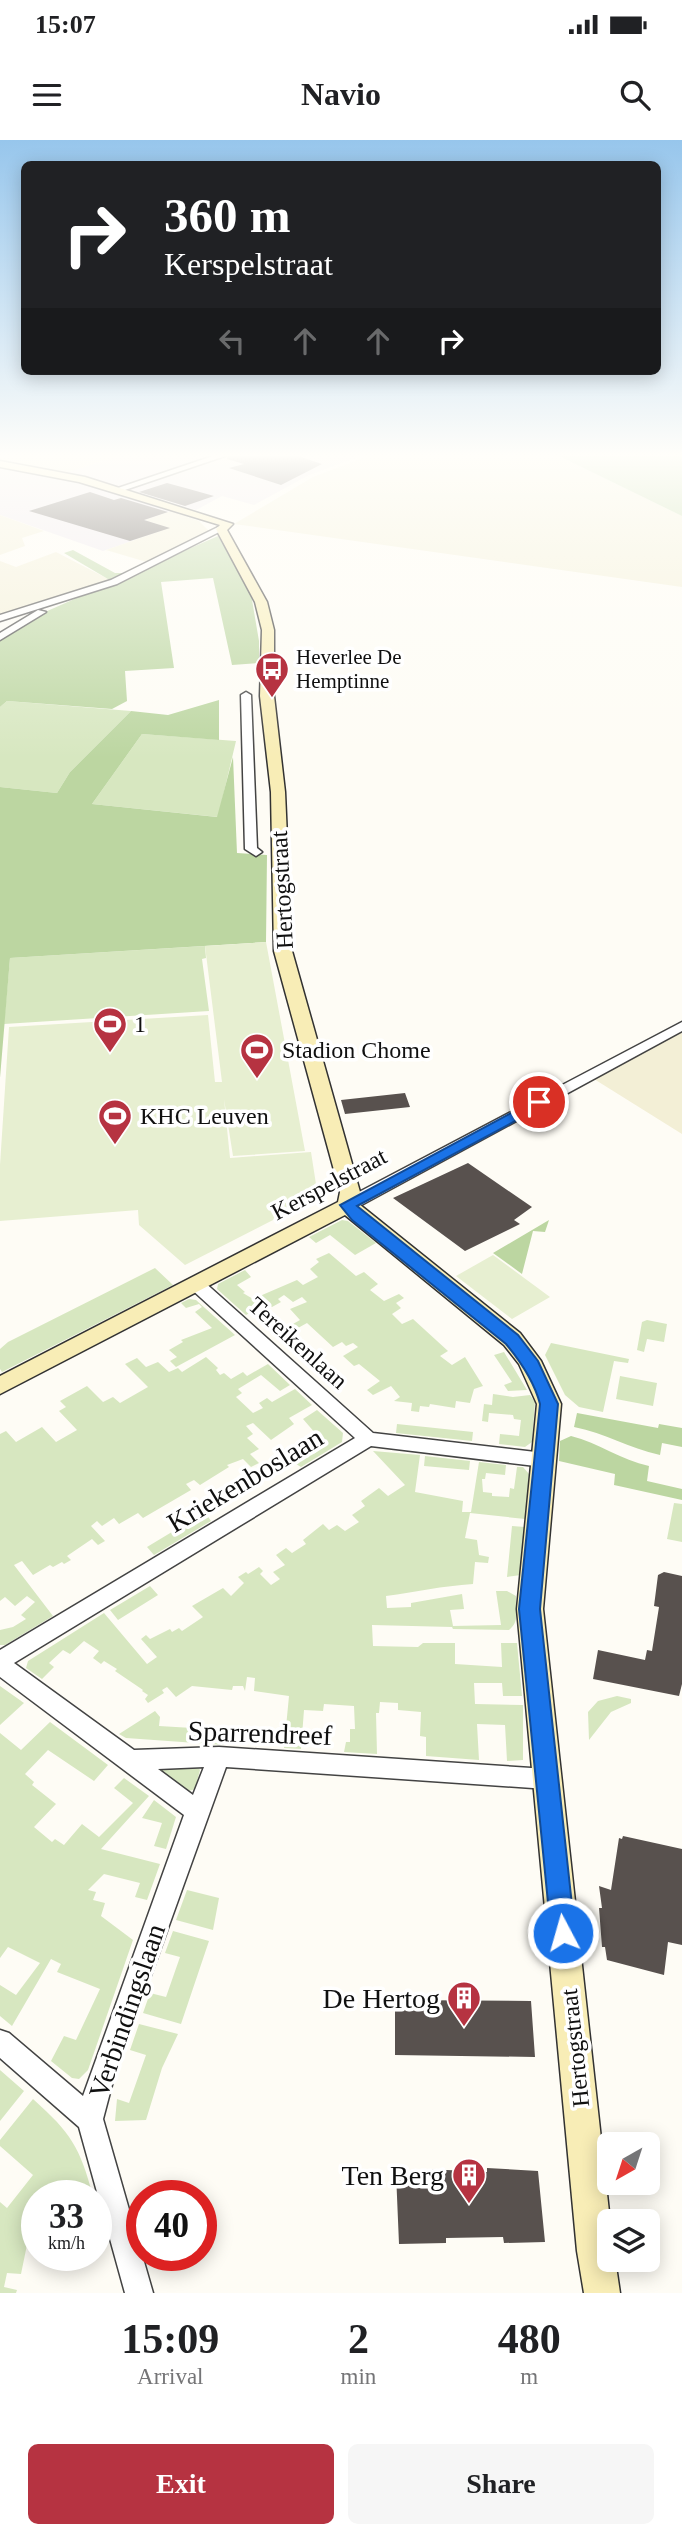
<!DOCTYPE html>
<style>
:root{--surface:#fff;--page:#f6f6f6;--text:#202124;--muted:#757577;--accent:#b63341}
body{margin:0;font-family:"Times New Roman",serif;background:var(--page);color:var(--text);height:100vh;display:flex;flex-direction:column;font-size:26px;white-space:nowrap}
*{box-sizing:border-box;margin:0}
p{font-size:23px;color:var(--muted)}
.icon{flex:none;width:38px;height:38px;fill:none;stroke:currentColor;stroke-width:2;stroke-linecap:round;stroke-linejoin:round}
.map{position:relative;height:2153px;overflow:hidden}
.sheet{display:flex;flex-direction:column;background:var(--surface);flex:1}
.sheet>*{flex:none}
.top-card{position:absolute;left:21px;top:21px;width:640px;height:214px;border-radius:10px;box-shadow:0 4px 18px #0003;background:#202124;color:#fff;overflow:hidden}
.needle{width:46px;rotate:219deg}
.fabs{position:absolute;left:597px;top:1992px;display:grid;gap:14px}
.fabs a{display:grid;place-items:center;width:63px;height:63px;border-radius:10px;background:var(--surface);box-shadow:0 4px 18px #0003;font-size:35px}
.speed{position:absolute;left:21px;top:2040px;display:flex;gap:14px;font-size:35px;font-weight:700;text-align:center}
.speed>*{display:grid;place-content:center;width:91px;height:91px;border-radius:50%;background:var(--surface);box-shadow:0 4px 18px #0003;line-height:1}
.speed small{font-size:18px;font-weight:400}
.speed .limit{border:10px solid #d22;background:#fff;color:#111}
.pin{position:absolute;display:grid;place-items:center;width:60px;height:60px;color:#fff;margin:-30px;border:4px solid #fff;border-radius:50%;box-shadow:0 2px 7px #0007}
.me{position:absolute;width:77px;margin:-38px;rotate:354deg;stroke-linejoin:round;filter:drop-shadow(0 0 5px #0008)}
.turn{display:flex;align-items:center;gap:24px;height:147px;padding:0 28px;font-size:32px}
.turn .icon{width:91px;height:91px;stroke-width:2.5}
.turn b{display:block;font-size:49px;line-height:60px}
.lanes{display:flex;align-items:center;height:66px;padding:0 28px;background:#0003;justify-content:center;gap:35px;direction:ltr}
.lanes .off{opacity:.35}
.eta{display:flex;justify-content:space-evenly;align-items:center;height:119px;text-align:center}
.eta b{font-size:42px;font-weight:600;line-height:49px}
.primary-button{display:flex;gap:14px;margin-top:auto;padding:14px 28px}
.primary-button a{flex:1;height:80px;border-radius:10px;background:var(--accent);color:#fff;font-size:28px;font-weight:600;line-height:80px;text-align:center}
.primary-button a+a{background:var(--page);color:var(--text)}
.status{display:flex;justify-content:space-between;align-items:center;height:49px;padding:0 35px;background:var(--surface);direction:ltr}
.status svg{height:19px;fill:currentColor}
header{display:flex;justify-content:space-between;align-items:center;height:91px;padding:0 28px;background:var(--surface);font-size:32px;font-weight:600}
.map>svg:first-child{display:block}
.industrial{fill:#ede6ee}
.farmland{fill:#f3efd6}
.green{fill:#d7e7c0}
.forest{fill:#bcd6a1}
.pitch{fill:#e7efd1}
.building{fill:#58514e}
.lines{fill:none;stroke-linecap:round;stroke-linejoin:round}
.street-casing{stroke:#434343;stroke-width:3}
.secondary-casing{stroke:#323232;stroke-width:3}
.street{fill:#fff;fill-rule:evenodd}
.secondary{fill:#f8edb6;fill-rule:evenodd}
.route{fill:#1a73e8;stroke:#114b97;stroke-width:2}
.labels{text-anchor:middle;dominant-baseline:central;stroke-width:7;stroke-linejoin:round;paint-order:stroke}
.far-poi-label{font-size:21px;fill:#101010;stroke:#fff;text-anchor:start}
.street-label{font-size:24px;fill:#101010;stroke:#fff}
.poi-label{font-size:24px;fill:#101010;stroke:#fff;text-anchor:start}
.near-street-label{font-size:28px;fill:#101010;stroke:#fff}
.near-poi-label{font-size:28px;fill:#101010;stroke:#fff;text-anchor:end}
</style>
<div class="status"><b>15:07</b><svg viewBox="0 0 49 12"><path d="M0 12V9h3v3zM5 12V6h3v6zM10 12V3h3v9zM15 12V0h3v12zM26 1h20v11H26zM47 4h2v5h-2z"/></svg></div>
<header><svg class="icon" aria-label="menu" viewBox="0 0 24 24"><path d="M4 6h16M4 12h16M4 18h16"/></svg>Navio<svg class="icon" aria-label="search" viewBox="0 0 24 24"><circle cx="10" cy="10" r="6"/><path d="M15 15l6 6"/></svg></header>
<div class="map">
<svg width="682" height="2153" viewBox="0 0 682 2153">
<rect width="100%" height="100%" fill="#fefcf5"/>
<path class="industrial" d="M118,316H361L309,335L254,365L222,356L196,370L156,358L144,362L171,371L146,380L170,388L103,411L0,375V322L65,333Z"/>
<path class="farmland" d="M9,316H118L65,333L0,322V319Z
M368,316H559L682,376V447L234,384L313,337Z
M171,371L199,381L210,392L150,423L106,410L169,388L145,380Z
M0,375L44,391L22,398L25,406L0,415Z
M56,412L114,442L0,476V421L16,427Z
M682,892V994L594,939Z"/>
<path class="green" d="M7,561L131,571L70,632L57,653L0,647V567Z
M142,594L236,601L218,677L92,664Z
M205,806L206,818L202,819L209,871L4,884L10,818Z
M342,1080L348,1081L376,1103L355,1115L330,1095L316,1103L309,1097Z
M329,1113L356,1136L364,1132L378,1144L370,1150L384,1161L399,1154L404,1158L396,1163L401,1168L392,1174L402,1184L413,1179L448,1211L440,1216L452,1225L465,1217L483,1246L474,1249L470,1263L456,1261L455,1268L430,1264L429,1267L420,1266L419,1272L411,1271L412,1263L394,1261L400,1257L391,1246L373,1255L367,1250L380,1241L359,1224L354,1226L343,1216L358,1207L353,1203L346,1206L342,1202L333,1207L307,1183L298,1188L293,1184L300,1180L290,1169L307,1162L302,1157L293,1162L284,1155L278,1159L281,1162L272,1167L267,1163L246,1175L217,1149L218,1144L245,1130L251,1137L237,1145L245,1152L243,1153L253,1159L297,1140L303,1145L318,1137L310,1129L319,1122L316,1119Z
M155,1128L173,1145L2,1232L0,1229V1209L8,1202Z
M189,1159L196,1160L235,1195L176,1227L170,1221L177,1217L169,1210L183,1202L181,1200L212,1188L195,1172L202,1167L199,1164L186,1168L181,1163Z
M647,1180L667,1184L664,1202L647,1199L644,1212L637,1210L642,1182Z
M551,1203L629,1219L628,1223L614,1221L603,1272L579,1267L565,1255L545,1215Z
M504,1212L527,1250L508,1251L504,1245L512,1242L494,1215Z
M206,1217L218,1228L216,1230L220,1235L224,1233L231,1239L243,1232L247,1236L268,1224L290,1245L280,1251L261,1235L238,1249L242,1253L236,1257L253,1273L263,1268L259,1263L267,1258L272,1262L295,1249L312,1265L289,1278L294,1284L271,1300L253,1283L246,1286L253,1294L247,1298L259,1309L250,1314L259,1323L251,1327L243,1319L227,1325L229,1327L200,1345L194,1340L186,1344L191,1350L143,1378L138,1373L119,1384L114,1378L102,1386L97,1381L91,1386L105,1401L98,1405L92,1399L67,1416L71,1420L64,1424L62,1422L53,1427L50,1425L33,1435L22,1421L14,1425L53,1476L5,1505H0V1490L13,1487L26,1479L21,1475L35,1462L27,1456L15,1466L5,1457L0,1461V1294L6,1291L16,1302L42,1287L56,1302L77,1290L59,1271L66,1267L60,1261L87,1246L103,1262L113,1257L120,1263L148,1247L125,1224L137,1218L146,1227L158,1222L169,1232L178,1228L182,1232Z
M620,1236L657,1243L653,1266L616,1259Z
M493,1254L513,1257L530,1255L535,1262L532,1302L525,1307L499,1304L500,1294L519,1296L521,1280L514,1279L513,1275L489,1273L488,1282L482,1281L484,1264L492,1265Z
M317,1270L343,1293L342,1302L301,1327L291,1321L322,1301L303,1279Z
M397,1284L473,1292L472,1301L396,1293Z
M373,1311L420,1315L415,1352L463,1361L462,1372H471L479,1322L506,1325L505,1335L486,1333L485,1339H482L483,1352L492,1353V1356L509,1357L510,1348L514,1349L517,1327H523L529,1334L525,1379L470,1373L465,1398L477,1400L479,1415L489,1417L488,1423L475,1422L473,1444C442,1446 416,1452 386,1456L387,1468L411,1467V1463L462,1454L464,1469L450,1470L453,1486L501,1485L496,1451H507L516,1456C516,1468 520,1482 509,1490L453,1489L452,1487L372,1485L373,1506L418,1507L423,1503H455V1524L502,1527L501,1503H517L522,1556H503L502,1543H474L475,1564L523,1565V1620L507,1621L505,1585L477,1584L479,1620L426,1616V1597L420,1596L421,1572L398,1570V1563L380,1562L379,1573H376L377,1614L344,1612L346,1602H350V1589H355L354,1566L324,1564L323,1571L304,1570L301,1609L284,1608L289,1556L254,1551L255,1538L247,1537L245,1551L243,1546H233L232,1550L192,1546L176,1557L167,1547L162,1550L164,1553L148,1563L145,1559L148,1555L142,1551L143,1550L115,1531L117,1529L104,1521L101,1524L93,1518L99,1511L84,1501L70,1514L63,1510L49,1523L54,1527L42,1539L26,1528L28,1521L104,1473L147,1524L157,1517L141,1499L146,1495L150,1499L170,1489L172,1492L179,1488L182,1491L203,1477L192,1466L223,1448L231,1456L244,1443L238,1437L246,1432L248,1434L259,1427L263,1431L260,1434L271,1445L280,1439L273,1432L285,1425L276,1415L286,1408L292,1413L306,1404L303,1400L323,1384L329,1390L337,1385L345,1391L359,1382L352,1375L365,1366L361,1361L379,1348L388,1356L405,1345Z
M425,1316L470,1321L469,1330L424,1326Z
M674,1363L682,1364V1402L667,1399Z
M205,1372L211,1381L154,1415L147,1407Z
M512,1386L525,1387L521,1435L507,1437Z
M150,1446L158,1455L118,1480L110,1470Z
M0,1546L24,1563L0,1585Z
M617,1556L631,1559V1563L611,1572L589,1600L588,1572L598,1561Z
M155,1571L160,1577L159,1586L226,1590L224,1605L126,1598L119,1594Z
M50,1582L108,1625L94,1641L48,1610L25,1634L34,1642L32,1645L56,1664L34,1687L52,1702L55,1699L64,1705L82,1684L99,1697L133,1663L114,1648L124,1638L149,1656L101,1709L160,1724L147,1760L135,1757L140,1743L104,1734L88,1750L96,1752L93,1760L105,1763L101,1776L133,1800L88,1930L79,1939L72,1938L51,1921L64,1896L76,1900L100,1849L57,1832L61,1824L51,1819L12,1886L0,1876V1845L16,1855L40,1823L8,1807L0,1818V1593L21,1610Z
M197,1626L200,1630L195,1649L186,1652L160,1632V1628Z
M154,1660L176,1677L166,1709L154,1706L162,1683L142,1678Z
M187,1750L219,1758L213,1790L176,1780Z
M173,1791L209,1801L181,1884L143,1873L150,1853L166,1857L180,1817L165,1813Z
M139,1884L178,1894L162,1928L146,1980L115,1981L117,1959L129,1963L146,1915L130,1910Z
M0,1930L24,1951L0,1981Z
M33,1959C71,1993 80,2007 93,2056H37L21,2134L7,2133L4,2147L17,2150L16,2153H0V2062L7,2068L33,2035L0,2006V2000Z"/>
<path class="forest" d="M559,316H682V376Z
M218,396L251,454L259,501V523L232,525L213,438L161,442L174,528L125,531L127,561L112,569L7,561L0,567V500L45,472L113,442L64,413L73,410L115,433H134Z
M219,560V600L142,594L92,664L217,677L233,617L237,713L267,715L266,802L10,818L0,938V647L57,653L70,632L131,571L168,575Z
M549,1080L545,1092L533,1091L522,1134L493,1113Z
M577,1273L658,1288L659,1284L682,1288V1307L662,1303L660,1315C628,1308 606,1293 574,1287Z
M571,1296C599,1303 621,1320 649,1326L647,1341L682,1349V1360L614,1345L615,1334L559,1321L560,1301Z"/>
<path class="pitch" d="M266,802L305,1011L233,1016L224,959L230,1018L311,1012L318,1057L185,1125L139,1085L138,1070L0,1081V1025L9,887L208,875L215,942H222L205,806Z
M493,1115L550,1157L512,1179L456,1136Z"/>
<path class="building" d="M228,316H298L322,324L281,345L229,328L244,324L227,319Z
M167,343L189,349L214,356L185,366L139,352Z
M90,352L114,360L121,358L168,372L144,380L170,388L130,401L29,371Z
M405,953L410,967L345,974L341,960Z
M468,1023L532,1067L514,1080L520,1084L465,1111L393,1058Z
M664,1432L682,1436V1544L679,1556L593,1539L598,1510L645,1520L647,1510L652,1511L659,1467L654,1466L658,1435Z
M623,1696L682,1709V1805L668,1802L664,1835L607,1820L605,1807H602L599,1768H602L599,1746L611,1750L619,1698L622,1699Z
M395,1860L531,1861L535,1917L395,1915Z
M487,2028L538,2031L545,2102L504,2103L503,2097L446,2098V2103L399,2104L396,2033H427V2029L487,2032Z"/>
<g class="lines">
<g class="street-casing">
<path id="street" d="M213,316H225L119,352L112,350Z
M218,387L225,389L117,444L0,481V475L111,440Z
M38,470L46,472L0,500V493Z
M246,552L251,555L257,708L262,712L256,716L245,709L241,555Z
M682,882V891L354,1069L348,1070L340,1065L342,1061Z
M196,1138L202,1140L373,1293L544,1313L551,1315L553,1320L551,1325L544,1327L371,1306L14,1523L134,1610L219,1607L547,1629L555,1632L558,1639L555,1646L547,1649L226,1627L113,1941L103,1979L153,2153H125L79,1987L0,1918V1890L9,1893L83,1956L184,1675L0,1537V1510L355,1298L190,1148L188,1144ZM204,1627L193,1655L158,1629Z"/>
</g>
<g class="secondary-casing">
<path id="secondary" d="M0,321L85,337L233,384L227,390L267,462L274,490V556L285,652L292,811L360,1052L359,1064L520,1193L541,1221L561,1264L543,1469L610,2081L609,2119H615L620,2153H584L577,2111L517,1469L537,1264L519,1224L504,1205L345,1075L0,1254V1236L338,1062L340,1052L274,811L271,652L260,556L262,490L255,462L216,389L220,385L79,342L0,327Z"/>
</g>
<use href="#street" class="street"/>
<use href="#secondary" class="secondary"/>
</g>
<linearGradient id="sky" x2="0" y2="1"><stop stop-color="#97c6ec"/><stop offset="0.51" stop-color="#fffefa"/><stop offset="1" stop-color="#fffefa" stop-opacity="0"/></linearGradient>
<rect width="682" height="618" fill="url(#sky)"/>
<path class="route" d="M539,958L545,959L547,962L545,965L357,1066L518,1195L538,1221L558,1264L540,1469L575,1793L572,1801L563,1804L555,1801L551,1793L519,1469L540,1264C534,1241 521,1222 506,1204L352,1080L340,1065Z"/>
<defs>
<g id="bus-pin" transform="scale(1.75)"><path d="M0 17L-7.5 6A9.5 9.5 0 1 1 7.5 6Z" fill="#b63341" stroke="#fff"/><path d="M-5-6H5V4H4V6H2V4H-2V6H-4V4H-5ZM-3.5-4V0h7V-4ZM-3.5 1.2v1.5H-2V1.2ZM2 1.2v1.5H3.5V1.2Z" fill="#fff"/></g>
<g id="stadium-pin" transform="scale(1.75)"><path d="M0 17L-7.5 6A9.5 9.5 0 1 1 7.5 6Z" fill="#b63341" stroke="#fff"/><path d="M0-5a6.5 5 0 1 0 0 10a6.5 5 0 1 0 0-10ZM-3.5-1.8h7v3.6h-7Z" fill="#fff"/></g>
<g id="building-pin" transform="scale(1.75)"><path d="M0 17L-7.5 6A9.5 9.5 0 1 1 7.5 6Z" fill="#b63341" stroke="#fff"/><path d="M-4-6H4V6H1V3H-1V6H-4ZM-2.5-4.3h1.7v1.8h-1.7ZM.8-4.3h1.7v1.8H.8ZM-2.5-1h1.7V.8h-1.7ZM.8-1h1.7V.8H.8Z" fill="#fff"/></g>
</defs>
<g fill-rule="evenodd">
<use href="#bus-pin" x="272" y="529"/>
<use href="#stadium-pin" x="110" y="884"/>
<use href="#stadium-pin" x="257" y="910"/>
<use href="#stadium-pin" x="115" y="976"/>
<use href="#building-pin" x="464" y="1858"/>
<use href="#building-pin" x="469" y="2035"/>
</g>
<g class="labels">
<g class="far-poi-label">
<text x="296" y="517">Heverlee De<tspan x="296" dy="24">Hemptinne</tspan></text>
</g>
<g class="street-label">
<text transform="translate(282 750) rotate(-93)">Hertogstraat</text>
<text transform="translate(329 1044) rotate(-28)">Kerspelstraat</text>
<text transform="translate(298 1203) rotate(42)">Tereikenlaan</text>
<text transform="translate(575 1908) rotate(-96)">Hertogstraat</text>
</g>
<g class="poi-label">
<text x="134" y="884">1</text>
<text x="282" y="910">Stadion Chome</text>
<text x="140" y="976">KHC Leuven</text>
</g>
<g class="near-street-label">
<text transform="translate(245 1340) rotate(-31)">Kriekenboslaan</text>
<text transform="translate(260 1593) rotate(2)">Sparrendreef</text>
<text transform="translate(127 1871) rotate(-71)">Verbindingslaan</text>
</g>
<g class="near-poi-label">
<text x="440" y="1858">De Hertog</text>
<text x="444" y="2035">Ten Berg</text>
</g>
</g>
</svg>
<div class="fabs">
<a><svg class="needle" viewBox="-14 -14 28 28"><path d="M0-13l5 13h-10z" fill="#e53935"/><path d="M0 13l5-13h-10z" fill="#757577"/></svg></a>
<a><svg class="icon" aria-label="layers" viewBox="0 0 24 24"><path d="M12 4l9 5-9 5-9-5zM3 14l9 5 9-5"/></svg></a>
</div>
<div class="speed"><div>33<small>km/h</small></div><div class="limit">40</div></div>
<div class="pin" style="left:539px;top:962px;background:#d93025"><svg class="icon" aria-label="arrive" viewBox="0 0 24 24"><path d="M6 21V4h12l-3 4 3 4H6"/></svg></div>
<svg class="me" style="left:563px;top:1793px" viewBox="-20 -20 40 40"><circle r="17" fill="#1a73e8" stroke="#fff" stroke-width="3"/><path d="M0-11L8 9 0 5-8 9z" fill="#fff"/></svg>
<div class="top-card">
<div class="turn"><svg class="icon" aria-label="right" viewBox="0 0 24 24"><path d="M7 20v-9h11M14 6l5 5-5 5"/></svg><div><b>360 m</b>Kerspelstraat</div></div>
<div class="lanes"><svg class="icon off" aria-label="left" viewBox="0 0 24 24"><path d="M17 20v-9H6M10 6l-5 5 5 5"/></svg><svg class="icon off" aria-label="ahead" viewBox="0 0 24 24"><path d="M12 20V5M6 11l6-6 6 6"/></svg><svg class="icon off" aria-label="ahead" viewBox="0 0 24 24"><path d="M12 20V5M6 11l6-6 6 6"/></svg><svg class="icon" aria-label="right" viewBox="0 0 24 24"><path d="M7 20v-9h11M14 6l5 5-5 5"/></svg></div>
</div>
</div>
<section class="sheet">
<div class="eta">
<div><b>15:09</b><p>Arrival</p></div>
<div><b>2</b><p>min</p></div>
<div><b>480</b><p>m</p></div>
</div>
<div class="primary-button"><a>Exit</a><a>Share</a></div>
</section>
